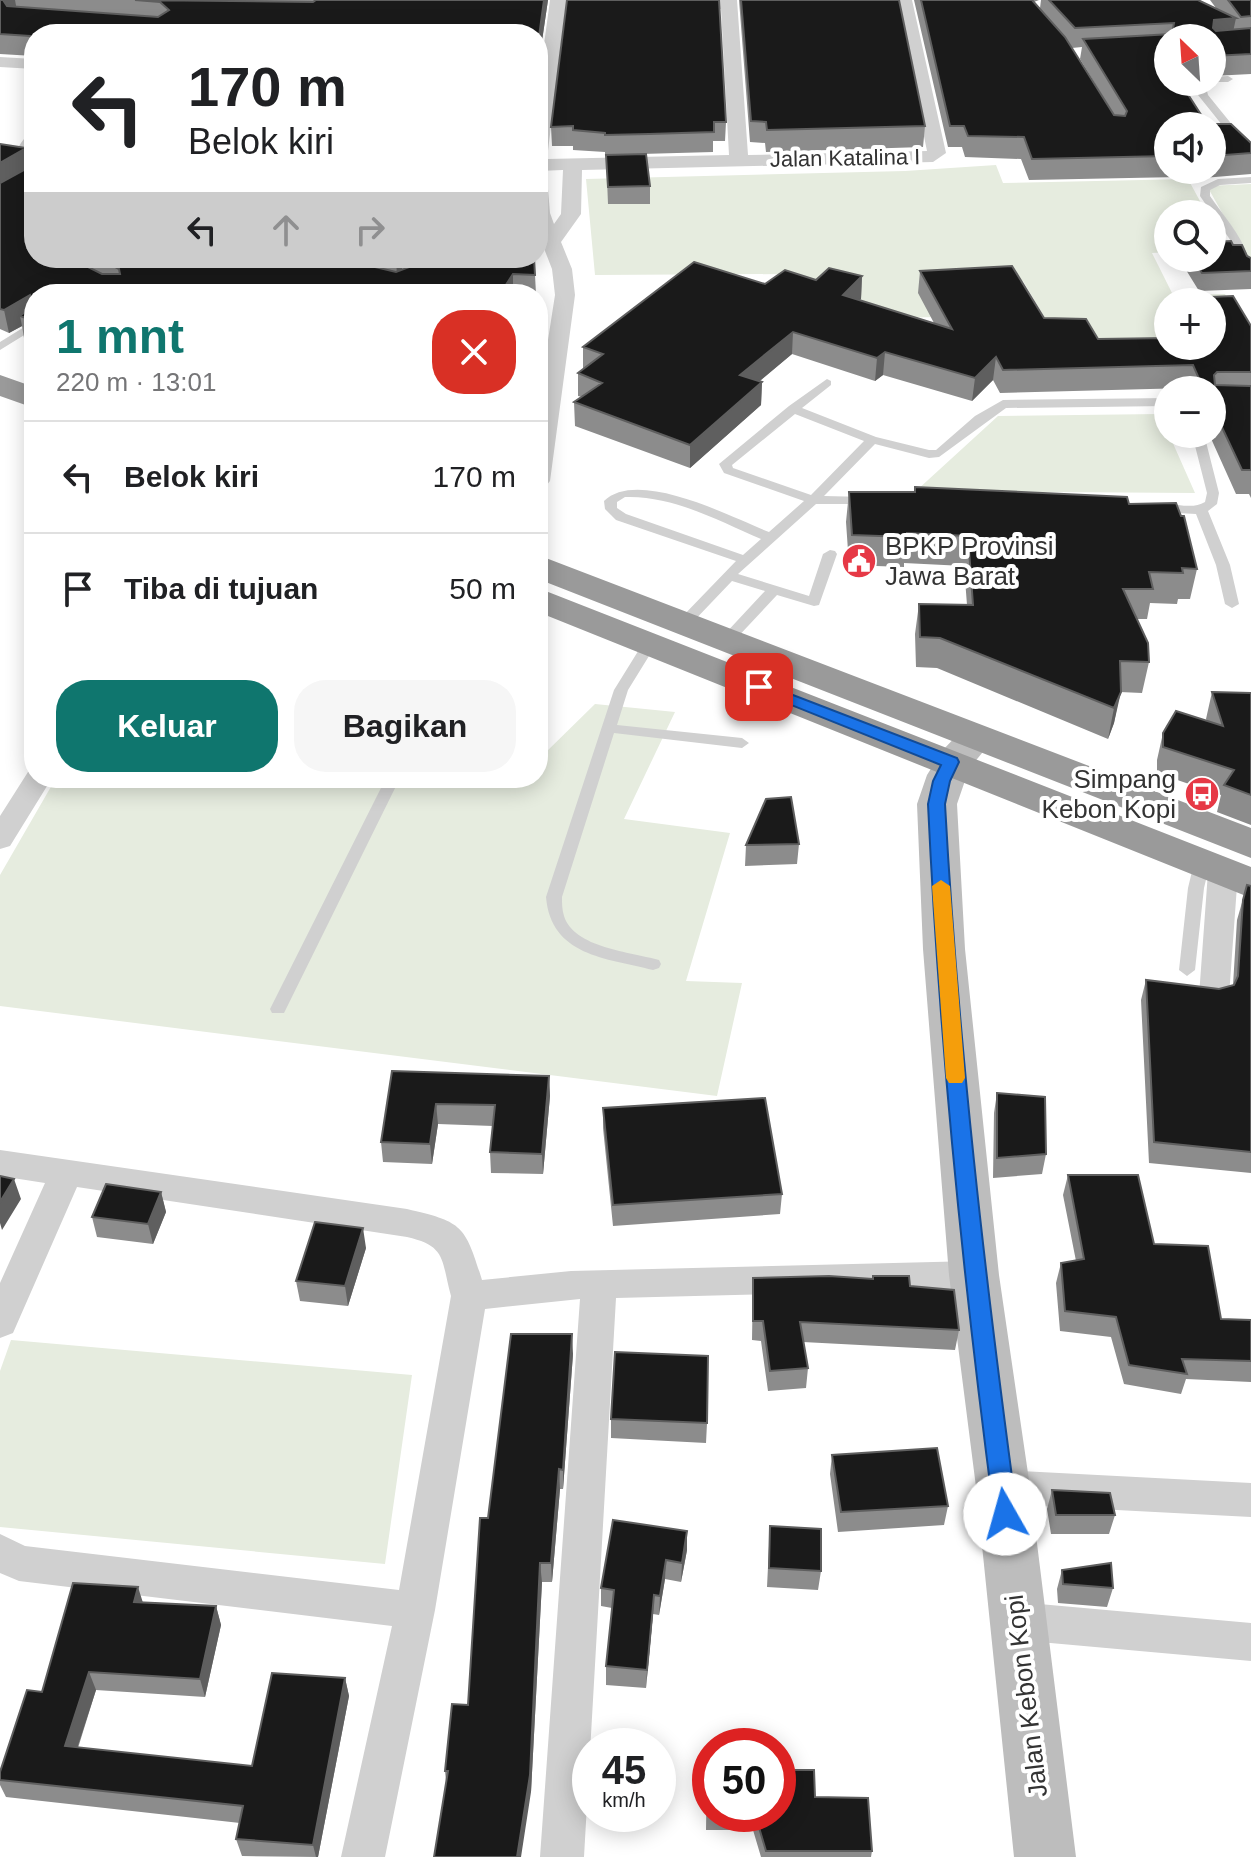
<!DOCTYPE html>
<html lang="id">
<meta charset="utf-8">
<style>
:root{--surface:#fff;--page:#f6f6f6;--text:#202124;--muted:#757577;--line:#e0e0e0;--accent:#0f766e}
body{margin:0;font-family:Helvetica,sans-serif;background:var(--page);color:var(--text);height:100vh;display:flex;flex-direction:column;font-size:30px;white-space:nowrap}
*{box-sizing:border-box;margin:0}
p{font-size:26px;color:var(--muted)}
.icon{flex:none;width:44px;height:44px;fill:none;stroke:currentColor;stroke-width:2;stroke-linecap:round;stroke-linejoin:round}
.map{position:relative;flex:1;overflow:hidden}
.details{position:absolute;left:24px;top:284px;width:524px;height:504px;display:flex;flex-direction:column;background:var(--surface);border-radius:32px;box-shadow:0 4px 20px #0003}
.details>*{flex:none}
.banner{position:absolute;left:24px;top:24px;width:524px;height:244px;border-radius:32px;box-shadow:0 4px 20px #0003;background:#fff;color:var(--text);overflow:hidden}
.needle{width:52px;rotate:335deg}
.tools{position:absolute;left:1154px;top:24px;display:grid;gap:16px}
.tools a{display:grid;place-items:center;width:72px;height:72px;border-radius:50%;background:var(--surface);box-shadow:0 4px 20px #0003;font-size:40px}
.speed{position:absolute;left:572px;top:1728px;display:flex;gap:16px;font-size:40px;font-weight:700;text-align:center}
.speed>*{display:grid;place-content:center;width:104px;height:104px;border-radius:50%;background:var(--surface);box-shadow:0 4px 20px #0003;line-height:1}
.speed small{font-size:20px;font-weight:400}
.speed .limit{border:12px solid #d22;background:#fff;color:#111}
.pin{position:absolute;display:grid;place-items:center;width:68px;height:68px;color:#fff;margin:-34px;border-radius:16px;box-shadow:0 4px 12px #0006}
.me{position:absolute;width:88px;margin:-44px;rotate:353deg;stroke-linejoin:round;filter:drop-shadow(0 0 6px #0008)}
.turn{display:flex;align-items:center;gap:28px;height:168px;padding:0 32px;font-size:36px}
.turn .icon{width:104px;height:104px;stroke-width:2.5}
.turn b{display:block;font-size:56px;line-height:68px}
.lanes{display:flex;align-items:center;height:76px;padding:0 32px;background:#0003;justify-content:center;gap:40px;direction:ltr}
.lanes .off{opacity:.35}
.round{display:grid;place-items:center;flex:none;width:84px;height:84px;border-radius:32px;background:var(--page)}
.summary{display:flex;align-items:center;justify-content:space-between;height:136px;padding:0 32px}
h1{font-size:48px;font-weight:600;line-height:60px;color:var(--accent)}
.button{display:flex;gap:16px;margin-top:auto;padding:16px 32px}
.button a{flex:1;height:92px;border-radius:32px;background:var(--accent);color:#fff;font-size:32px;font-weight:600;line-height:92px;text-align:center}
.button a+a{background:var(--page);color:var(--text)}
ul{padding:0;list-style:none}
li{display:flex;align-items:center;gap:24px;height:112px;padding:0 32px;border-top:2px solid var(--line)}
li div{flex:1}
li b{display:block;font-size:30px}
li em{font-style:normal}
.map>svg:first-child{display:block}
.green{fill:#e6ecdf}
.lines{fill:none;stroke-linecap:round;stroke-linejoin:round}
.lane{fill:#d0d0d0;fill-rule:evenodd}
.street{fill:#d0d0d0;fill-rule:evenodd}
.secondary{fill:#bdbdbd;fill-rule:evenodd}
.highway{fill:#9a9a9a;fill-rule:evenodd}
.wall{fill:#8c8c8c;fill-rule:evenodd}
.shaded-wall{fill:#5f5f5f}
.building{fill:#1a1a1a;stroke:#5f5f5f;stroke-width:2}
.route{fill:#1a73e8;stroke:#114b97;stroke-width:2}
.slow{fill:#f59e0b}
.labels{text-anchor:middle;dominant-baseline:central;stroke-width:8;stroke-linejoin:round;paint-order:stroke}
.far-street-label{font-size:22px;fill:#333;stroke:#fff}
.poi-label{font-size:26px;fill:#333;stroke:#fff;text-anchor:start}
.street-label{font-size:26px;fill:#333;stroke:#fff}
</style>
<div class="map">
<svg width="1251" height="1857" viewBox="0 0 1251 1857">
<rect width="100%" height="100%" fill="#fff"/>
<path class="green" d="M996,165L1003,183L1188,179L1207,214H1168V252L1152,253L1173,295L1225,294L1237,315L1212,302H1168V346L1064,350L1023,281L926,287L937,317L893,318L786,274L595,275L586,179L905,171Z
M1251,184V264L1207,186Z
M1160,414L1195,493L916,491L998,416Z
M595,704L675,712L624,819L730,833L686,981L742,983L717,1096L0,1006V875L56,778H538V753L543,755Z
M11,1340L412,1375L385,1564L0,1527V1371Z"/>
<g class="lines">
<path class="lane" d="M1212,77L1228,76L1233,79L1228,82H1210L1206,87L1208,95L1251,148V157L1247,156L1198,95V85L1201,82H1212Z
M1251,177V183L1220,185L1210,190V196C1227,221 1251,245 1251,276L1246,273L1233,244L1200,196L1201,187L1218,179Z
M79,258H89L83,273L122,294H108L73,276L72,274Z
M34,321V329L0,350V342Z
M827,379L831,381V385L802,408L876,437L929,450H936L975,416L1003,400L1168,398V406L1006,408L939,457L929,458L875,444L824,496L867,497L873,501L871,504H816L738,574L809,596L823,554L830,550L835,551L837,554L819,605L814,606L777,595L733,642H723L721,639L723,636L765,591L732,581L690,625H680V619L736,561L616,520L605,509L604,501C638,468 731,517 769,532L804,501L724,473L719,464L789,406ZM795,414L864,441L811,495L733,468L732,465ZM625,497C672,495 719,521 761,539L743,555L626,514L617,508V502Z
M1192,434H1204L1219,493L1217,504L1208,511L1230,565L1239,604L1232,608L1225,604L1216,565L1196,514L1159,512L1153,508C1167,498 1189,512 1205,502L1207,493Z
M650,639L657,643L628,690L617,725L742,738L749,743L742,748L614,733L562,897C562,903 562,910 564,916C574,948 631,952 659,960L661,964L659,968L653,970C606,958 551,956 546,897L614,690L645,640Z
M386,778H400L286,1009L284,1013H272L270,1009Z
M1202,858L1210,863L1204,888L1195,970L1187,976L1179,970L1188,888L1194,863Z"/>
<path class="street" d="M550,0H607L615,5L607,10L565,11L547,159L729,155L721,9L679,10L671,5L679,0H737L748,155L927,151L896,0H912L946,153L933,162L582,170L581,214L561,242L572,269L575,295L550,481L546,486L538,488V404L555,295L552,269L538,233V171L547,177L550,213L554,224L561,214L563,170L538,171V89Z
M0,57L34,59V69L0,67Z
M34,132V156L19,153L17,149C22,142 25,135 34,132Z
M34,770V778H52L10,846L0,849V816L28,772Z
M1223,862L1233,865L1238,872L1229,996L1225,1004L1214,1007L1203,1004L1199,996L1208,872L1213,865Z
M0,1150L407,1209C463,1222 465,1225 482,1280L571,1271L974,1261L986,1265L992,1275L986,1285L974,1289L616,1298L584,1857H540L580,1299L485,1309L435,1610L385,1857H341L392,1626L19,1581L0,1573V1534L25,1546L399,1590L451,1296C441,1260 447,1246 407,1237L77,1187L13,1333L0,1338V1283L45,1183L0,1176Z
M1003,1470L1251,1483V1517L1003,1504L989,1499L984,1487L989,1475Z
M1017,1602L1251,1623V1661L1017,1640L1003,1634L997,1621L1003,1608Z"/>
<path class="secondary" d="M976,725L989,729L995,737L969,769L957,804L965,949L999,1275L1030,1487L1076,1857H1014L976,1487L949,1275L923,949L917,804L927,775L942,751L963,729Z"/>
<path class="highway" d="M0,375L34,387V408L0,396Z
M538,555L1251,828V858L538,579Z
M538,588L1251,867V898L538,612Z"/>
</g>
<path class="wall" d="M0,0H548L538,68V34H34V56L0,54Z
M567,0L726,122L725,141H713V152L605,155V152L573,150V146H552L551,127Z
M739,0H899L925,126L923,147L766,152L765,143L750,142Z
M914,0H1039L1034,2L1040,8L1041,0H1198L1216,8L1210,0H1251V74L1212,76V38H1168V82H1180L1207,124H1231L1251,143V174L1191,179L1179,177L1029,180L1021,159L965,157L962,147H948ZM1082,47L1080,59L1114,115L1072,48ZM1168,126H1212V170H1168Z
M0,144L26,148L30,167L31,166L34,258H76L75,260L86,266L84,258H406L402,269L535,275L536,294H34V342L24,338L22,326L9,333L0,329Z
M606,155L650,186V204H608Z
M1233,245L1251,258V289L1199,291L1183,265L1185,258H1212Z
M694,262L765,284L785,270L816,280L829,268L862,276L861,299L859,300L934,323L918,293L920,271L1012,266L1044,318L1086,319L1098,339L1168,338V346H1212V302H1187L1188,298L1233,296L1251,326V498L1249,494H1236L1209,434H1212V390H1189L1188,388L1000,393L993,380L972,401L883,375L875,381L792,354L760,381L762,382L761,405L690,468L575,426L574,402L582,397L578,396V373L583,369V347Z
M849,492L1129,504L1197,569L1190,599H1178L1177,604L1150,603L1147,619H1137L1149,662L1142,693L1120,692L1114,723L1108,739L937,668L916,667L915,634L919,604L967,605L964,566L904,563V567L849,565L846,522Z
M1212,692L1251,693V825L1217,812L1221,795L1157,773V760L1163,733L1207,721L1206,719Z
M799,844L797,864L745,866L746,845Z
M1247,885L1251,886V1173L1149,1163L1141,1000L1146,980L1219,989L1233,985L1237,920Z
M392,1071L549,1076L550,1096L543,1174L491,1173L490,1152L493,1126L438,1124L432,1164L383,1162L381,1142Z
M997,1093L1046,1154L1042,1174L993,1178L994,1113Z
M603,1108L782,1194L780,1214L613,1226L603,1128Z
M1068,1175L1154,1244L1221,1319L1251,1320V1382L1186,1379L1181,1394L1124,1384L1111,1337L1060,1331L1056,1283L1061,1263L1076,1261L1063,1195Z
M161,1192L166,1212L153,1244L97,1237L92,1217Z
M366,1248L348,1306L300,1301L296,1281Z
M873,1276L910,1286L959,1330L955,1350L803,1342L808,1368L806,1388L768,1391L761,1341L752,1340L753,1278L872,1279Z
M573,1354L563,1489H560L552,1582H542L531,1792L446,1781L445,1771L468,1705L488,1518Z
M611,1419L707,1423L706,1443L611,1438Z
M832,1455L948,1506L944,1525L838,1532L830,1474Z
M1052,1490L1115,1515L1109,1534H1051L1047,1509Z
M770,1526L821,1571L818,1590L767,1587Z
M687,1531V1550L681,1582L665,1579L659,1615L653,1614L646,1688L606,1685V1666L612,1608L601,1606V1588Z
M1062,1570L1113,1588L1107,1607L1058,1603L1057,1589Z
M143,1602L216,1606L221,1625L205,1697L96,1690L78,1748L252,1766L345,1678L349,1696L318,1857L242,1856L236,1839L240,1823L6,1797L0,1785V1772L42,1692Z
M707,1771H710V1814H778L815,1797L872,1851L871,1857H761L753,1830H706Z"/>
<path class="shaded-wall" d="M2,0H15L17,11L6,18Z
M544,0H548L538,68V44Z
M1236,18L1232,37L1212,40L1214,20Z
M26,148L31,169L0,187V163Z
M396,258H406L401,273L397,276Z
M513,274V294H500Z
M862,276L861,299L841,318L843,295Z
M30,295L34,316H20L22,326L9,333L4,310Z
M793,332L792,354L739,398L740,375Z
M885,352L883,375L875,381L877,358Z
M996,357L993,380L972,401L975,378Z
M762,382L761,405L690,468V445Z
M1121,692L1114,723L1108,739L1114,708Z
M549,1076L550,1096L543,1174L542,1154Z
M436,1104L438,1124L432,1164L430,1144Z
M14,1179L21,1199L2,1230L0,1223V1202Z
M161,1192L166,1212L153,1244L148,1224Z
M363,1228L366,1248L348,1306L345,1286Z
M572,1334L573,1354L563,1489V1470Z
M559,1469L560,1489L552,1582L551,1563Z
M687,1531V1550L681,1582L682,1563Z
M666,1560L665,1579L659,1615L660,1596Z
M540,1563L542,1582L531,1792L521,1857H517Z
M138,1587L144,1606L134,1602Z
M654,1595L653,1614L646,1688L647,1670Z
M216,1606L221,1625L205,1697L200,1679Z
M89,1672L96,1690L72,1764L65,1746Z
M345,1678L349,1696L318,1857H316L313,1845Z"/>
<path class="building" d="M0,0H3L7,6L158,17L169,10L160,2L135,0L313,2L316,0H544L538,44V34H34L33,42L30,36L0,34Z
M567,0H719L726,122H714V132L649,134L605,135V133L573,130V126L551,127Z
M741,0H899L925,126L767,130L766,122L751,121Z
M921,0H1032L1065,37L1114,115L1125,116L1127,111L1083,39L1172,34L1174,23L1075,28L1049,0H1198L1236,18L1214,20L1213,28L1216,31L1251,28V54L1212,56V38H1168V58H1165L1168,63V82H1180L1207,124H1231L1251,143V153L1212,156V126H1168V156L1032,159L1024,137L968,136L964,126H950Z
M1228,0H1251V16L1241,17Z
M0,144L26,148L0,163Z
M33,149H34V258H70L102,274H120L119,269L99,258H337L396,272L420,263L422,258H534L535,275L513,274L500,294H34V321L20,316L32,306L30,295L4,310L0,309V183L31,166Z
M646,154L650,186L608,187L606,155Z
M1231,241L1233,245H1242L1247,256L1251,258V271L1202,273L1193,258H1212V242Z
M694,262L765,284L785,270L816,280L829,268L862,276L843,295L952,329L920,271L1012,266L1044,318L1086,319L1098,339L1168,338V346H1212V302H1190L1188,298L1233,296L1251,326V372H1217L1214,375L1215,385L1251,386V470H1242L1212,406V390H1204L1193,365L1003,370L996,357L975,378L885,352L877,358L793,332L740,375L762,382L690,445L574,402L602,383L578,373L603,354L583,347Z
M915,487L1127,497L1129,504L1176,503L1181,516H1184L1197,569L1182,568L1183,573L1149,572L1153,589H1123L1148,643L1149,662L1120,661L1121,692L1114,708L940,638L920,637L919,604L973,605L968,536L907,533V537L852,535L849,492H915Z
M1212,692L1251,693V795L1224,785L1234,770L1163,747V733L1176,711L1223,726Z
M791,797L799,844L746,845L766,799Z
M1247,885L1251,886V1152L1154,1142L1146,980L1219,989L1234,985L1238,976L1243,900Z
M392,1071L549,1076L542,1154L490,1152L495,1105L436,1104L430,1144L381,1142Z
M997,1093L1045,1097L1046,1154L997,1158Z
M765,1098L782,1194L613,1205L603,1108Z
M1068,1175H1138L1154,1244L1208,1246L1221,1319L1251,1320V1361L1182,1359L1187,1374L1129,1365L1116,1317L1065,1311L1061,1263L1084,1259Z
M0,1176L14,1179L0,1202Z
M106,1184L161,1192L148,1224L92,1217Z
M315,1222L363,1228L345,1286L296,1281Z
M829,1276L873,1279V1276H909L910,1286L954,1290L959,1330L800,1322L808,1368L770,1371L763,1321H753V1278Z
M511,1334H572L563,1470L559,1469L551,1563H540L530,1775L517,1857H434L448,1771H445L452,1704L468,1705L480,1518H488Z
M615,1352L708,1356L707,1423L611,1419Z
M937,1448L948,1506L841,1512L832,1455Z
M1052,1490L1110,1493L1115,1515H1056Z
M613,1520L687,1531L682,1563L666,1560L660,1596L654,1595L647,1670L606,1666L614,1590L601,1588Z
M770,1526L821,1529V1571L769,1568Z
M1111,1563L1113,1588L1063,1584L1062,1570Z
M73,1583L138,1587L134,1602L216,1606L200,1679L89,1672L65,1746L252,1766L272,1673L345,1678L313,1845L236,1839L243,1806L0,1780V1772L27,1690L42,1692Z
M778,1770H814L815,1797L868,1798L872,1851H766L755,1814H778Z
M707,1771H710V1813H707Z"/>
<path class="route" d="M759,682L957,758L959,762L950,781L945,804C958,1042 985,1278 1017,1514L1014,1522L1005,1525L997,1522L994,1514C963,1278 939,1042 928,804L933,781L941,765L754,690L751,687Z"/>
<path class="slow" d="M941,880L950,886L965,1078L962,1083H949L946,1078L932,886Z"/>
<defs>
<g id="civic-disc" transform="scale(1.8)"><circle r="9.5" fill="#e63946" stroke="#fff"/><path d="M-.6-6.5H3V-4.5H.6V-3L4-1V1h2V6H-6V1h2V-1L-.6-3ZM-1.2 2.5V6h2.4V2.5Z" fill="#fff"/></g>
<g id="bus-disc" transform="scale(1.8)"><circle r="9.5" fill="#e63946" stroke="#fff"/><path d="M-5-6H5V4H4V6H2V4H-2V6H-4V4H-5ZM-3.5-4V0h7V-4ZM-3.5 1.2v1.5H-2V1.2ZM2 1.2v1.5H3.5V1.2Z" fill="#fff"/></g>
</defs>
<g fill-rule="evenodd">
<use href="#civic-disc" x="859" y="561"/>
<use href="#bus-disc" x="1202" y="794"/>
</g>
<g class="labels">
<g class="far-street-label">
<text transform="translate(845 158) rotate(-1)">Jalan Katalina I</text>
</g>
<g class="poi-label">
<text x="885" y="546">BPKP Provinsi<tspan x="885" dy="30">Jawa Barat</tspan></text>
<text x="1176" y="779" text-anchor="end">Simpang<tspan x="1176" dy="30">Kebon Kopi</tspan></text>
</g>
<g class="street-label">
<text transform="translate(1026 1696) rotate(-97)">Jalan Kebon Kopi</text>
</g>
</g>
</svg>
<div class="tools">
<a><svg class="needle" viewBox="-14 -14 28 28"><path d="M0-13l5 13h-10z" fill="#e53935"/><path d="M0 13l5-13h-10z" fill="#757577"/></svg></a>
<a><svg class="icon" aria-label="sound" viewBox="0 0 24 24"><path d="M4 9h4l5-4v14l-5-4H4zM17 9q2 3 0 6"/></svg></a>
<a><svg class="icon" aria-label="search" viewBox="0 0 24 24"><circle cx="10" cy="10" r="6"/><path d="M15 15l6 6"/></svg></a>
<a>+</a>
<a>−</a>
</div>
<div class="speed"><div>45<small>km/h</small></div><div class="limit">50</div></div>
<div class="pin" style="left:759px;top:687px;background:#d93025"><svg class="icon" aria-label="arrive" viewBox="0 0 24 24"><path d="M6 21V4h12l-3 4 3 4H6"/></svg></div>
<svg class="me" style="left:1005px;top:1514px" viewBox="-20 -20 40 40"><circle r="19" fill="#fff"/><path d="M0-13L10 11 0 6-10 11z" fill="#1a73e8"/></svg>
<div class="banner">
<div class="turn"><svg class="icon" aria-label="left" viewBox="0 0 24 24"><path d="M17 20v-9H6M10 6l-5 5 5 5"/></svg><div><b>170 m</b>Belok kiri</div></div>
<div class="lanes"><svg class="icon" aria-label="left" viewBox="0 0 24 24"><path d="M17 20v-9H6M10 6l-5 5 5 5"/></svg><svg class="icon off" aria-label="ahead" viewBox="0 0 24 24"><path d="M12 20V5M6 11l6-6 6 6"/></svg><svg class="icon off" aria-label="right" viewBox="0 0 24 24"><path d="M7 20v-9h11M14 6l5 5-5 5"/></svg></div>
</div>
<section class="details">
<div class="summary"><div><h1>1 mnt</h1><p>220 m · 13:01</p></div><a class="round" style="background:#d93025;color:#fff"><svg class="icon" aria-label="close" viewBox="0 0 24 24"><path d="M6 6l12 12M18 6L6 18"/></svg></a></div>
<ul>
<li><svg class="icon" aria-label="left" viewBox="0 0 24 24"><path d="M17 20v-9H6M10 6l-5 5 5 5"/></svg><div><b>Belok kiri</b></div><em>170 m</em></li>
<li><svg class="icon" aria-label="arrive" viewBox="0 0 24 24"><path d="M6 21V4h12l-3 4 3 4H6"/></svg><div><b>Tiba di tujuan</b></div><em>50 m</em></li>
</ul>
<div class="button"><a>Keluar</a><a>Bagikan</a></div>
</section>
</div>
